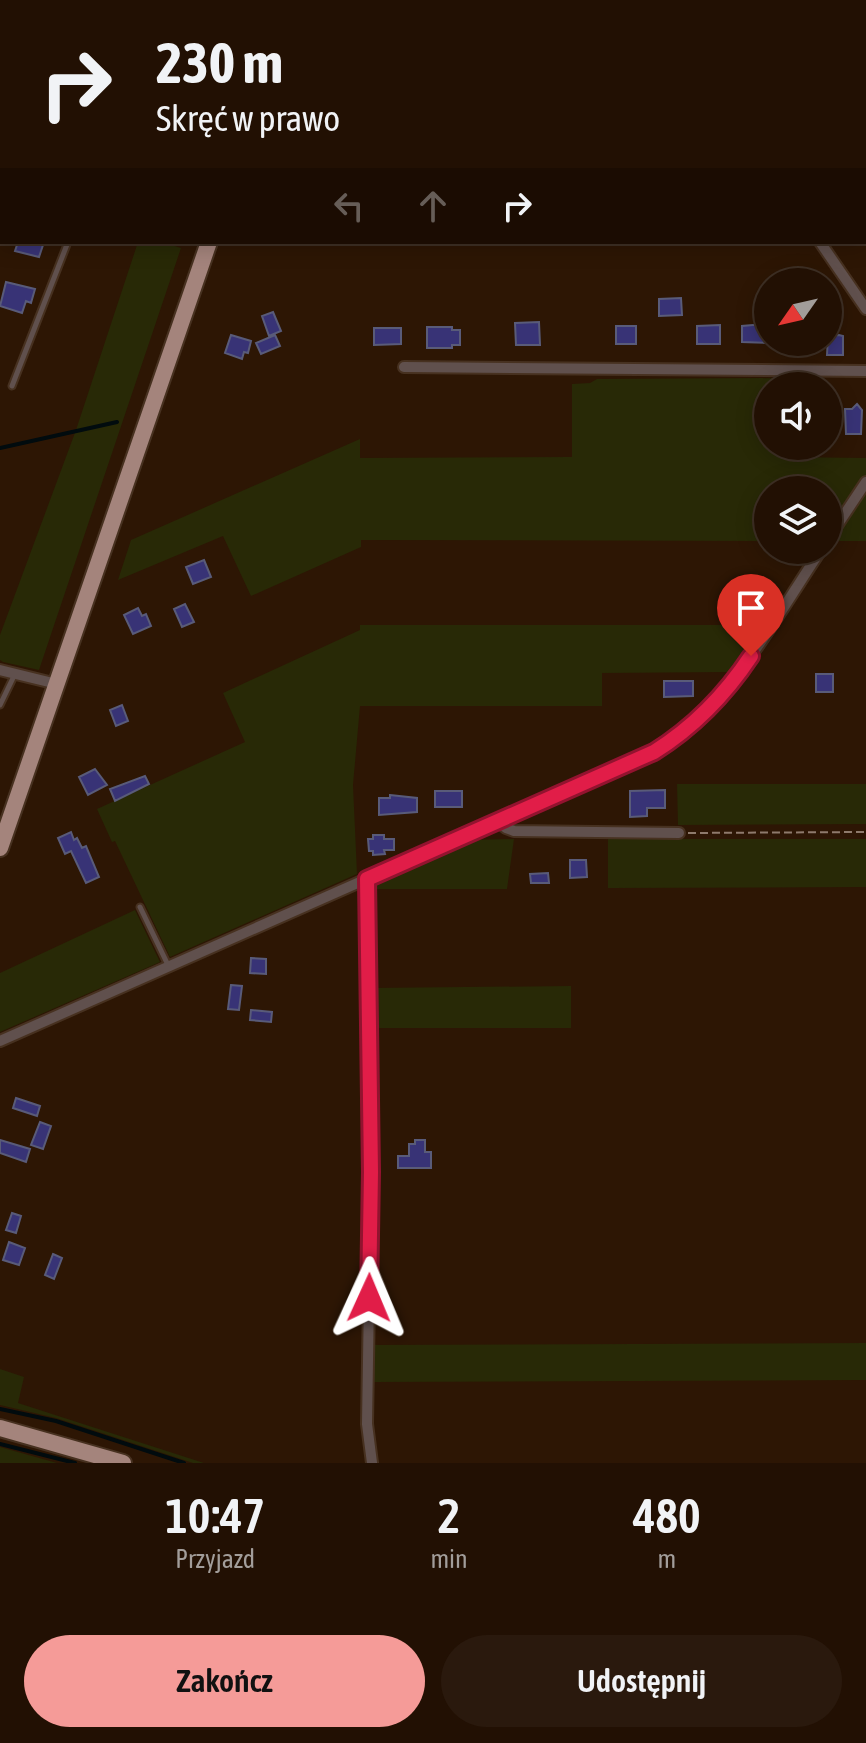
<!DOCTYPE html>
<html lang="pl">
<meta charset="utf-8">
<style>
:root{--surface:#221003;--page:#2a190d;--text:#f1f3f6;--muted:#a29d9a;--line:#3f3025;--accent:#f59b98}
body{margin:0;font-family:"Asap Condensed",sans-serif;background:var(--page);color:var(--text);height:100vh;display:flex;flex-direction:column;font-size:30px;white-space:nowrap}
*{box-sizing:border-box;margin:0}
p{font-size:26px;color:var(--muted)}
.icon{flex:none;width:44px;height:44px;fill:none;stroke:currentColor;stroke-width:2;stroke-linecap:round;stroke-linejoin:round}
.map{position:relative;height:1463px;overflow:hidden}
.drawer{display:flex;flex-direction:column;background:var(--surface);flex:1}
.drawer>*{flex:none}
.hud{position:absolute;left:0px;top:0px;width:866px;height:244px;box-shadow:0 4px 20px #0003,0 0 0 2px var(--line);background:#221003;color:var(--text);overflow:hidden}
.needle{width:52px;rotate:236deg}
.controls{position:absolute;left:754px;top:268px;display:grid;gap:16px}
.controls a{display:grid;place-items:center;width:88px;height:88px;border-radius:50%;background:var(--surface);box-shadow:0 4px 20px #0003,0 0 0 2px var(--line);font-size:40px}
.pin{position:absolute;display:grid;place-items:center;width:68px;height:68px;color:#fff;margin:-82px -34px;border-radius:50% 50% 50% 0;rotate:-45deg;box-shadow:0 0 8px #0007}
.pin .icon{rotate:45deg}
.me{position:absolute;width:88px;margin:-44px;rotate:1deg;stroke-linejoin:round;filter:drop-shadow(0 0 6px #0008)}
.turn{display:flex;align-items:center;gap:28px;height:168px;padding:0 24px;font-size:36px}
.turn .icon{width:104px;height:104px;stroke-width:2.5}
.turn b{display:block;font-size:56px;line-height:68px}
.lanes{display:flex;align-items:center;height:76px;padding:0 24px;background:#0003;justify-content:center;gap:40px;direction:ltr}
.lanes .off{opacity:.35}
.eta{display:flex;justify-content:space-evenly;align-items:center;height:136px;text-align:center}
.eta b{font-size:48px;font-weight:600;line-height:56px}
.button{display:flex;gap:16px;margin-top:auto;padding:16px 24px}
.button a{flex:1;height:92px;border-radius:48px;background:var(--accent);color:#111;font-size:32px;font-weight:600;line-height:92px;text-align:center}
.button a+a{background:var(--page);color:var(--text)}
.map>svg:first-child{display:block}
.commercial{fill:#301f17}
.green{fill:#282906}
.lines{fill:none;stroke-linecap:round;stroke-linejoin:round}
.stream{stroke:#010b0e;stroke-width:4}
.building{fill:#383376;stroke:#595b79;stroke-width:2}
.lane-casing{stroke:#473120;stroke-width:9}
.street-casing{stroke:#473120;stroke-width:14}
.primary-casing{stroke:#473120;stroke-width:20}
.path{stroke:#8e7a6c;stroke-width:2;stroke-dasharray:8 4;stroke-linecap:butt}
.lane{stroke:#60504d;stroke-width:5}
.street{stroke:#60504d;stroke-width:10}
.primary{stroke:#a4847c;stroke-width:16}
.route-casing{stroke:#92132f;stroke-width:20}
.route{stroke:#e11d48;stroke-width:14}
</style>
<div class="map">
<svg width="866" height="1463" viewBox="0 0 866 1463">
<rect width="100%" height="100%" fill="#2d1604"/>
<path class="commercial" d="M317,0H627L628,2H316Z"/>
<path class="green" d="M138,242H162L181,248L39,670L3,662L0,660V635L76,430Z
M786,378V386H768V446H786L787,457L866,458V477L828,534V490H768V541L361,540V547L251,596L223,536L118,580L131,540L360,439V458L572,457V384L590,383L597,379Z
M866,492V541H833Z
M360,625H767L739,664H734L729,672L602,673V706H360L353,785L357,874L170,957L115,841L112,842L97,809L245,742L223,693L360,630Z
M677,784H866V824L678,825Z
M514,839L507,889H373L375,880L466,840Z
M608,839H866V887L608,888Z
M135,910L160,962L0,1032V973Z
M571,986V1028H373L371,988Z
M866,1343V1380L371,1382V1345Z
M0,1369L24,1377L18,1403L204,1463H193L56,1418L0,1405Z
M0,1447L57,1463H0Z"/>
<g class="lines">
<path class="stream" d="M0,448L117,422
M0,1409L56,1421L184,1463
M0,1444L75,1463"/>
</g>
<path class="building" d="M18,242H44L39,257L15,251Z
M6,282L35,289L31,303L26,301L22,313L0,306Z
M681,298L682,315L659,316V299Z
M273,312L281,331L269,336L262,316Z
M539,322L540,345H516L515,323Z
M720,325V344H697V326Z
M753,325H768V343L742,342V326Z
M616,326H636V344H616Z
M427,327H452V330H460V345H452V348H427Z
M374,328H401V344L374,345Z
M231,335L251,341L248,353L244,352L242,359L225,353Z
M275,335L280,346L261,354L256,343Z
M839,335L843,336V355H827L828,336Z
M857,404L862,410L861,434H846L845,409H852Z
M204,560L211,577L193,584L186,567Z
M185,604L194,622L182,627L174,609Z
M138,608L142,616L146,614L151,626L133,634L124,615Z
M816,674H833V692H816Z
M664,681H693V696L664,697Z
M122,705L128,721L116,726L110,710Z
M95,769L107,785L88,795L79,777Z
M145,776L149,784L115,801L110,789Z
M665,790V808H647V816L630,817V791Z
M435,791H462V807H435Z
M390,795L417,798V812L379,815V798H390Z
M71,832L74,840L77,838L82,848L86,846L99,877L86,883L71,851L65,854L58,838Z
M373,835H384V839H394V850H384L385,854L373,855V851H369L368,839H373Z
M570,860H586L587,877L570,878Z
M548,873L549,883H531L530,874Z
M251,958L266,959V974L250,973Z
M231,985L242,986L239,1010L228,1009Z
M251,1010L272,1012L271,1022L250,1020Z
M16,1098L40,1106L37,1116L13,1108Z
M40,1122L51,1126L43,1149L31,1145Z
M0,1140L30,1149L26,1162L0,1153Z
M415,1140H425V1152H431V1168H398V1156H409V1144H415Z
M12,1213L21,1216L16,1233L6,1230Z
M9,1242L25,1248L19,1265L3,1260Z
M53,1254L62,1258L54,1279L45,1275Z"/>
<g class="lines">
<g class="lane-casing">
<path id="lane" d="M349,0L350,2
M339,2L340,0
M12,386L68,242
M0,705L15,674
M140,907L168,965"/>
</g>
<g class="street-casing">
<path id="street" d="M631,0L632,2
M0,201L2,202
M820,242L866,309
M404,367L866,371
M828,539L866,482
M0,670L57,684
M498,821L506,828L514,831L679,833
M367,879L371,1172L367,1424L372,1463
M0,1041L654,752C730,705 772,623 821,550"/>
</g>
<g class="primary-casing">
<path id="primary" d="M292,2L293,0
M0,848L209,242
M0,1428L123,1463"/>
</g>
<path class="path" d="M688,833L866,832"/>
<use href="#lane" class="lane"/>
<use href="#street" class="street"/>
<use href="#primary" class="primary"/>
</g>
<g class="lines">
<g class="route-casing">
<path id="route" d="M369,1298L371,1172L367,879L654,752C694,727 725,695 751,656"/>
</g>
<use href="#route" class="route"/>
</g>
</svg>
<div class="controls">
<a><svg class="needle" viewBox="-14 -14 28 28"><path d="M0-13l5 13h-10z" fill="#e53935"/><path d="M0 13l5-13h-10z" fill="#a29d9a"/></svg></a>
<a><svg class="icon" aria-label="sound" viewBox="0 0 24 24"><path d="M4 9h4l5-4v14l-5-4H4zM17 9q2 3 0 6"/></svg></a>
<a><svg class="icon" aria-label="layers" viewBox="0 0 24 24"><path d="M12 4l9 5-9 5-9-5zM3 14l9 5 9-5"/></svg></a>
</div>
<div class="pin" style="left:751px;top:656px;background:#d93025"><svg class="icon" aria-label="arrive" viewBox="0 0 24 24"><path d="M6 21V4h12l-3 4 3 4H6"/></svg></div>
<svg class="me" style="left:369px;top:1298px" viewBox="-20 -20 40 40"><path d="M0-17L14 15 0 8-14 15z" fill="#e11d48" stroke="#fff" stroke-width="4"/></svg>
<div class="hud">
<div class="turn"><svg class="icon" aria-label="right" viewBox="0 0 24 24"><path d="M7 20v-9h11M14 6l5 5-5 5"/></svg><div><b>230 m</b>Skręć w prawo</div></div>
<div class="lanes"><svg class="icon off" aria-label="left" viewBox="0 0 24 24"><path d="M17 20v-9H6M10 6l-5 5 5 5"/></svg><svg class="icon off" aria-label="ahead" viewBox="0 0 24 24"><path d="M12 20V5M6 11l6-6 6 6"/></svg><svg class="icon" aria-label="right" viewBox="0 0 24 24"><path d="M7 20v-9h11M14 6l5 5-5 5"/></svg></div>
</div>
</div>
<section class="drawer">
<div class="eta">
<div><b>10:47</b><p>Przyjazd</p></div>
<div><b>2</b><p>min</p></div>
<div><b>480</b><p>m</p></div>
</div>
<div class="button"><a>Zakończ</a><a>Udostępnij</a></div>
</section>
